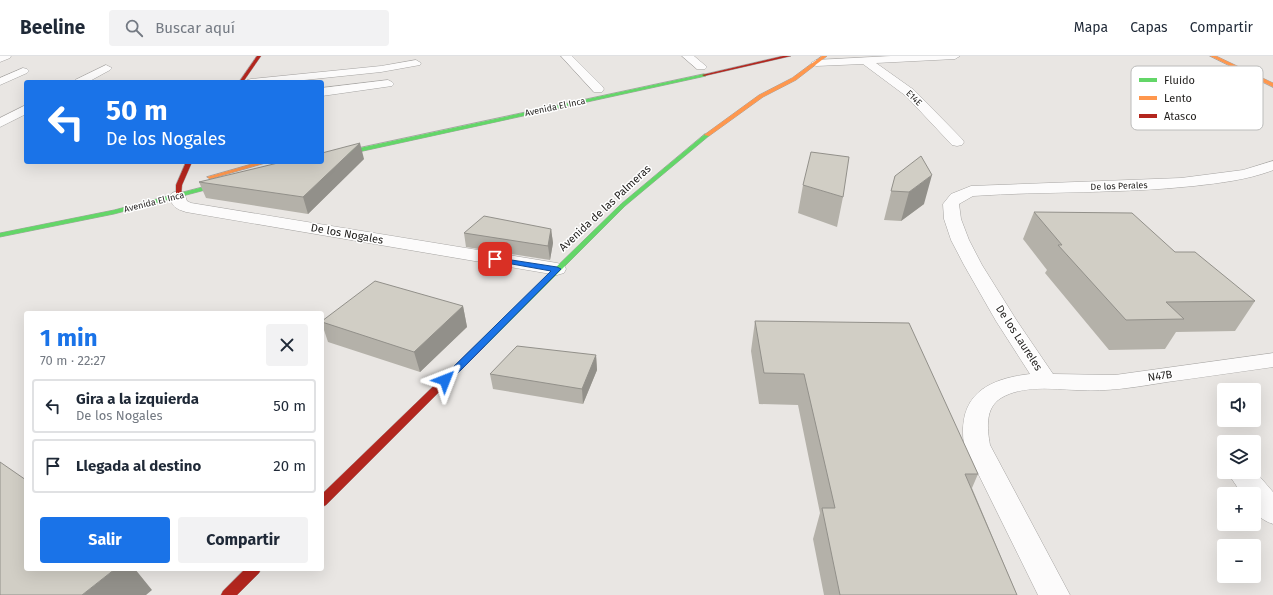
<!DOCTYPE html>
<html lang="es">
<meta charset="utf-8">
<style>
:root{--surface:#fff;--page:#f2f2f3;--text:#1f2937;--muted:#747a83;--line:#e0e1e3;--accent:#1a73e8}
body{margin:0;font-family:"Fira Sans",sans-serif;background:var(--page);color:var(--text);height:100vh;display:flex;flex-direction:column;font-size:15px;white-space:nowrap}
*{box-sizing:border-box;margin:0}
p{font-size:13px;color:var(--muted)}
.icon{flex:none;width:22px;height:22px;fill:none;stroke:currentColor;stroke-width:2;stroke-linecap:round;stroke-linejoin:round}
.map{position:relative;flex:1;overflow:hidden}
.details{position:absolute;left:24px;top:255px;width:300px;height:260px;display:flex;flex-direction:column;background:var(--surface);border-radius:4px;box-shadow:0 4px 16px #0002}
.details>*{flex:none}
.guide{position:absolute;left:24px;top:24px;width:300px;height:84px;border-radius:4px;box-shadow:0 4px 16px #0002;background:#1a73e8;color:#fff;overflow:hidden}
.tools{position:absolute;left:1217px;top:327px;display:grid;gap:8px}
.tools a{display:grid;place-items:center;width:44px;height:44px;border-radius:4px;background:var(--surface);box-shadow:0 4px 16px #0002;font-size:20px}
.pin{position:absolute;display:grid;place-items:center;width:34px;height:34px;color:#fff;margin:-17px;border-radius:8px;box-shadow:0 2px 6px #0006}
.me{position:absolute;width:44px;margin:-22px;rotate:45deg;stroke-linejoin:round;filter:drop-shadow(0 0 3px #0008)}
.turn{display:flex;align-items:center;gap:14px;height:84px;padding:0 16px;font-size:18px}
.turn .icon{width:52px;height:52px;stroke-width:2.5}
.turn b{display:block;font-size:28px;line-height:34px}
.round{display:grid;place-items:center;flex:none;width:42px;height:42px;border-radius:4px;background:var(--page)}
.head{display:flex;align-items:center;justify-content:space-between;height:68px;padding:0 16px}
h1{font-size:24px;font-weight:700;line-height:30px;color:var(--accent)}
.primary-button{display:flex;gap:8px;margin-top:auto;padding:8px 16px}
.primary-button a{flex:1;height:46px;border-radius:4px;background:var(--accent);color:#fff;font-size:16px;font-weight:700;line-height:46px;text-align:center}
.primary-button a+a{background:var(--page);color:var(--text)}
ul{padding:0;list-style:none}
li{display:flex;align-items:center;gap:12px;height:54px;margin:0 8px 6px;padding:0 8px;border:2px solid var(--line);border-radius:4px}
li div{flex:1}
li b{display:block;font-size:15px}
li em{font-style:normal}
header{display:flex;align-items:center;gap:24px;box-sizing:border-box;height:56px;padding:0 20px;background:var(--surface);border-bottom:1px solid var(--line)}
header strong{font-size:19px}
nav{display:flex;gap:22px;margin-inline-start:auto;font-size:14px}
.search{width:280px;height:36px;background:var(--page);display:flex;align-items:center;gap:10px;box-sizing:border-box;padding:0 14px;border-radius:4px;color:var(--muted);font-size:15px}
.map>svg:first-child{display:block}
.lines{fill:none;stroke-linecap:round;stroke-linejoin:round}
.street-casing{stroke:#a6a4a2;stroke-width:1}
.fast-casing{stroke:#a6a4a2;stroke-width:1}
.slow-casing{stroke:#a6a4a2;stroke-width:1}
.jam-casing{stroke:#a6a4a2;stroke-width:1}
.street{fill:#fcfbfb;fill-rule:evenodd}
.fast{fill:#63d668;fill-rule:evenodd}
.slow{fill:#ff974d;fill-rule:evenodd}
.jam{fill:#b3261e;fill-rule:evenodd}
.wall{fill:#b4b1a9}
.shaded-wall{fill:#92908a}
.building{fill:#d1cec5;stroke:#92908a}
.route{fill:#1a73e8;stroke:#114b97}
.labels{text-anchor:middle;dominant-baseline:central;stroke-width:3;stroke-linejoin:round;paint-order:stroke}
.far-street-label{font-size:9px;fill:#201e1c;stroke:#fff}
.street-label{font-size:11px;fill:#201e1c;stroke:#fff}
.key{fill:#fff;stroke:#bcbcbb;stroke-width:1}
.key-label{font-size:11px;fill:#201e1c}
</style>
<header>
<strong>Beeline</strong>
<div class="search"><svg class="icon" aria-label="search" viewBox="0 0 24 24"><circle cx="10" cy="10" r="6"/><path d="M15 15l6 6"/></svg>Buscar aquí</div>
<nav><a>Mapa</a><a>Capas</a><a>Compartir</a></nav>
</header>
<div class="map">
<svg width="1273" height="539" viewBox="0 0 1273 539">
<rect width="100%" height="100%" fill="#e9e6e3"/>
<g class="lines">
<g class="street-casing">
<path id="street" d="M0,0H11L10,2L0,6Z
M561,0H572L602,30L604,33L602,36H594Z
M682,0H694L707,11L705,13H697Z
M891,0H960L955,3L876,7L914,34L962,83L964,86L962,89L957,90L952,89L906,40L863,8L816,10L811,7L816,4Z
M416,4L421,7L420,9L381,16L285,26H245L247,24L251,23L381,10Z
M106,9L112,12L110,14L88,26H73L75,24Z
M23,12L27,13L29,15L27,17L0,29V22Z
M388,24L392,26L394,28L392,30L322,40V32Z
M26,49V58L0,71V62Z
M1273,105V114L1271,115C1246,124 1220,127 1194,130C1120,138 1046,135 973,140L959,148L961,163L969,184L982,209L1017,265L1053,318L1115,319L1273,297V311C1238,316 1202,321 1167,326C1136,331 1108,336 1076,334C1052,333 1023,329 1001,342C985,352 987,372 990,389L1070,539H1038L964,389C957,340 986,323 1030,318L996,265L964,209L951,184L944,163L943,148L951,138L971,130L1181,122L1243,114Z
M178,135L184,137L187,145L191,147L557,207L564,209L566,213L564,217L557,219L186,156C176,153 171,150 170,140L172,137Z
M1254,414L1273,436V468C1256,462 1254,455 1254,438H1242L1227,416H1254Z"/>
</g>
<g class="fast-casing">
<path id="fast" d="M704,18L706,19V20L322,104V100Z
M705,78L710,79L625,150L483,292H477L475,290L477,288L621,148Z
M230,124L232,125V127L114,158L0,181V177L114,154Z"/>
</g>
<g class="slow-casing">
<path id="slow" d="M822,0H827L796,24L763,41L709,80L704,79L759,39L792,22Z
M1210,0H1216L1273,27V31Z
M259,106H269L210,123L207,121Z"/>
</g>
<g class="jam-casing">
<path id="jam" d="M257,0H261L243,26H239Z
M783,0H791L704,20L702,19Z
M186,106H192L182,129L181,140L178,142L176,141V129Z
M480,287L485,290L326,449L322,451V438L477,288Z
M245,513H261L259,517L237,539H221L223,535Z"/>
</g>
<use href="#street" class="street"/>
<use href="#fast" class="fast"/>
<use href="#slow" class="slow"/>
<use href="#jam" class="jam"/>
</g>
<path class="wall" d="M364,103L308,158L206,142L199,126Z
M895,120L924,148L901,165L884,164Z
M803,129L843,141L837,171L798,157Z
M1034,156L1175,196L1255,245L1235,275L1176,276L1165,293L1109,294L1045,217L1047,214L1023,183Z
M551,173L553,187L550,204L466,191L464,177Z
M463,250L467,271L420,316L328,286L322,268V265Z
M755,265L978,418L972,432L1017,539H824L813,483L820,457L798,349L759,348L751,295Z
M596,299L597,314L583,348L493,333L490,318Z"/>
<path class="shaded-wall" d="M360,87L364,103L308,158L303,141Z
M932,119L924,148L901,165L909,136Z
M551,173L553,187L550,204L548,190Z
M463,250L467,271L420,316L414,296Z
M596,299L597,314L583,348L582,333Z
M115,513H135L152,534L146,539H82Z"/>
<path class="building" d="M360,87L303,141L199,126L282,106H322V97Z
M811,96L849,101L843,141L803,129Z
M921,100L932,119L909,136L891,135L895,120Z
M1034,156L1132,157L1175,196H1195L1255,245L1166,246L1184,263L1126,264L1058,189H1062Z
M484,160L551,173L548,190L464,177Z
M375,225L463,250L414,296L322,266V265Z
M755,265L909,267L978,418H965L1017,539H840L822,452H835L804,318L764,317Z
M517,290L596,299L582,333L490,318Z
M0,406L26,424V513H115L82,539H0Z"/>
<path class="route" d="M492,201L557,211L561,213L449,326H442L440,324L442,322L551,215L495,205H492Z"/>
<g class="labels">
<g class="far-street-label">
<text transform="translate(914 42) rotate(44)">E14E</text>
<text transform="translate(555 51) rotate(-12)">Avenida El Inca</text>
<text transform="translate(1119 130) rotate(-2)">De los Perales</text>
<text transform="translate(154 146) rotate(-14)">Avenida El Inca</text>
</g>
<g class="street-label">
<text transform="translate(605 152) rotate(-43)">Avenida de las Palmeras</text>
<text transform="translate(347 178) rotate(10)">De los Nogales</text>
<text transform="translate(1019 282) rotate(57)">De los Laureles</text>
<text transform="translate(1160 320) rotate(-8)">N47B</text>
</g>
</g>
<rect x="1131" y="10" width="132" height="64" rx="6" class="key"/>
<rect x="1139" y="22" width="18" height="4" fill="#63d668"/>
<rect x="1139" y="40" width="18" height="4" fill="#ff974d"/>
<rect x="1139" y="58" width="18" height="4" fill="#b3261e"/>
<g class="key-label">
<text x="1164" y="28">Fluido</text>
<text x="1164" y="46">Lento</text>
<text x="1164" y="64">Atasco</text>
</g>
</svg>
<div class="tools">
<a><svg class="icon" aria-label="sound" viewBox="0 0 24 24"><path d="M4 9h4l5-4v14l-5-4H4zM17 9q2 3 0 6"/></svg></a>
<a><svg class="icon" aria-label="layers" viewBox="0 0 24 24"><path d="M12 4l9 5-9 5-9-5zM3 14l9 5 9-5"/></svg></a>
<a>+</a>
<a>−</a>
</div>
<div class="pin" style="left:495px;top:203px;background:#d93025"><svg class="icon" aria-label="arrive" viewBox="0 0 24 24"><path d="M6 21V4h12l-3 4 3 4H6"/></svg></div>
<svg class="me" style="left:445px;top:324px" viewBox="-20 -20 40 40"><path d="M0-17L14 15 0 8-14 15z" fill="#1a73e8" stroke="#fff" stroke-width="4"/></svg>
<div class="guide">
<div class="turn"><svg class="icon" aria-label="left" viewBox="0 0 24 24"><path d="M17 20v-9H6M10 6l-5 5 5 5"/></svg><div><b>50 m</b>De los Nogales</div></div>
</div>
<section class="details">
<div class="head"><div><h1>1 min</h1><p>70 m · 22:27</p></div><a class="round"><svg class="icon" aria-label="close" viewBox="0 0 24 24"><path d="M6 6l12 12M18 6L6 18"/></svg></a></div>
<ul>
<li><svg class="icon" aria-label="left" viewBox="0 0 24 24"><path d="M17 20v-9H6M10 6l-5 5 5 5"/></svg><div><b>Gira a la izquierda</b><p>De los Nogales</p></div><em>50 m</em></li>
<li><svg class="icon" aria-label="arrive" viewBox="0 0 24 24"><path d="M6 21V4h12l-3 4 3 4H6"/></svg><div><b>Llegada al destino</b></div><em>20 m</em></li>
</ul>
<div class="primary-button"><a>Salir</a><a>Compartir</a></div>
</section>
</div>
